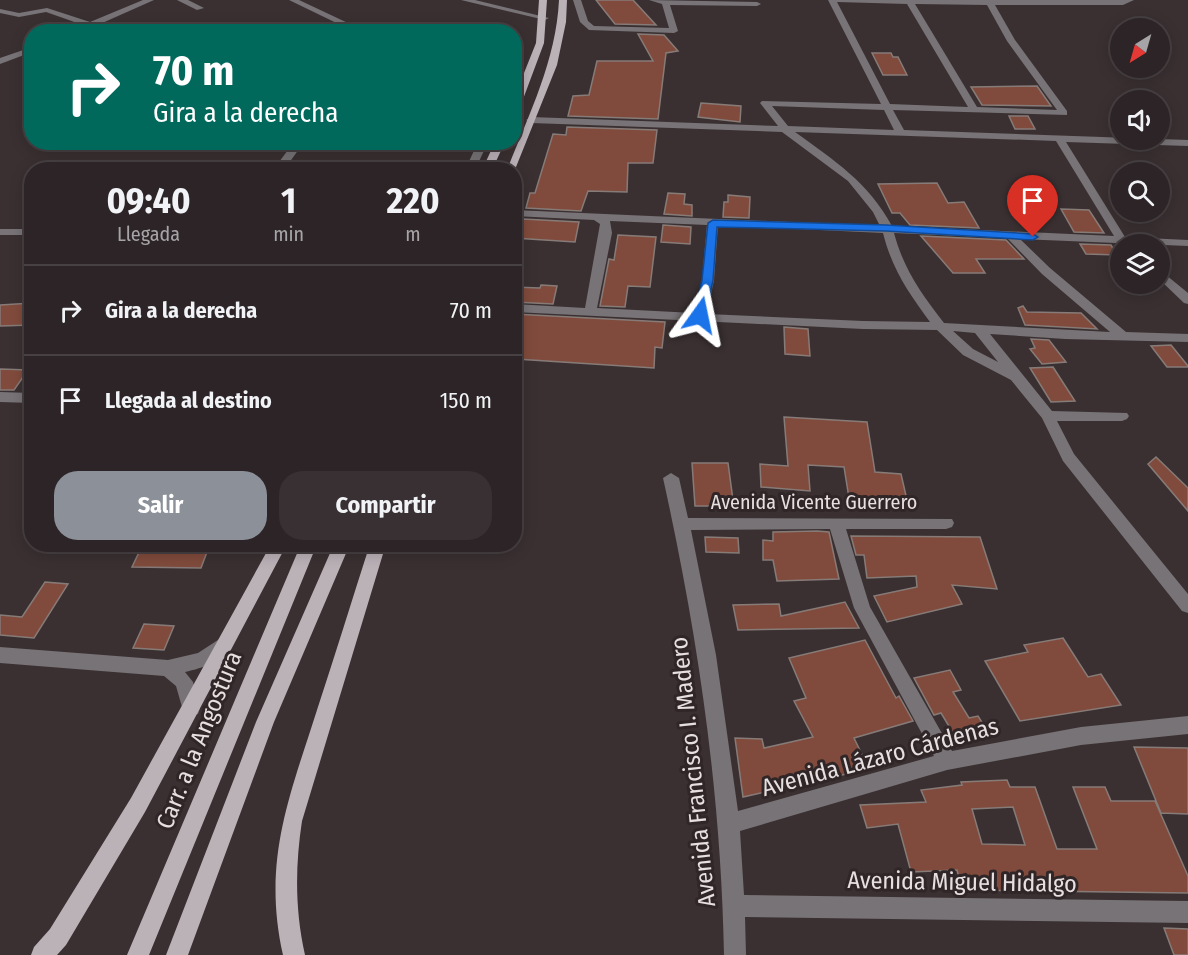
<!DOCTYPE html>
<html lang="es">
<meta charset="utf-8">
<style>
:root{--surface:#2c2426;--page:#383032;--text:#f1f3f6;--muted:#a6a4a7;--line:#484143;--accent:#8c9099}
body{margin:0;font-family:"Fira Sans Condensed",sans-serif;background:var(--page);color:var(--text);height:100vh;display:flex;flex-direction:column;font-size:22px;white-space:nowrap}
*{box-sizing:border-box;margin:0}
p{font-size:20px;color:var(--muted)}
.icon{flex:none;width:33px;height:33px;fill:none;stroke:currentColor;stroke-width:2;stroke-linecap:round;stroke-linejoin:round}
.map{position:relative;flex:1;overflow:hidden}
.side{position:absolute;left:24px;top:162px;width:498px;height:390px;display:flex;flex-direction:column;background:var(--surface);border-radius:24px;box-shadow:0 3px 15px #0003,0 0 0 2px var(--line)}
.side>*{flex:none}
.guide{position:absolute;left:24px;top:24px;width:498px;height:126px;border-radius:24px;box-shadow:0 3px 15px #0003,0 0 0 2px var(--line);background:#00695c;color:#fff;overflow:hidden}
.needle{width:39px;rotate:217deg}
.buttons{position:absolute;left:1110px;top:18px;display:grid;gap:12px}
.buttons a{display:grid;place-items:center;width:60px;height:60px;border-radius:50%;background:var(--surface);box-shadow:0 3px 15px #0003,0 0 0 2px var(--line);font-size:30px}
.pin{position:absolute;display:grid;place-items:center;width:51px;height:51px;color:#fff;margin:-62px -26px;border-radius:50% 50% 50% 0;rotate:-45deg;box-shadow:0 0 6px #0007}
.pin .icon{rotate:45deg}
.me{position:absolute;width:66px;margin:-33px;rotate:12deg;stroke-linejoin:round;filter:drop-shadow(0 0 4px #0008)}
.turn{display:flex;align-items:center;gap:21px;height:126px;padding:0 30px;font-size:27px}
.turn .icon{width:78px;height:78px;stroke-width:2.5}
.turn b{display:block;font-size:42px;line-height:51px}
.eta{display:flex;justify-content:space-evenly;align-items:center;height:102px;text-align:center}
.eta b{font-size:36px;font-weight:700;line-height:42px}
.action{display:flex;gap:12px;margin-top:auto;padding:12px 30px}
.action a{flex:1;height:69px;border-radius:24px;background:var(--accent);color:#fff;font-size:24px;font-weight:700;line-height:69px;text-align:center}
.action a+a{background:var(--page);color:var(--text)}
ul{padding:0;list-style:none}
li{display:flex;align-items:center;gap:18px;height:90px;padding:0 30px;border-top:2px solid var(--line)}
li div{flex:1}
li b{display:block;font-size:22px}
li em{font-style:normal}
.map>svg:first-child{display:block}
.building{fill:#804b3c;stroke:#877b78;stroke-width:1.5;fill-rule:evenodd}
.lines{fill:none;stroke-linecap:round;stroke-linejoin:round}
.minor{fill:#777376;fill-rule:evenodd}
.major{fill:#bbb2b8;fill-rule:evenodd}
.route{fill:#1a73e8;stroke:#114b97;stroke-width:1.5}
.labels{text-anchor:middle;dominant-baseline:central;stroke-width:6;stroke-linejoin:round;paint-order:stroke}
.street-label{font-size:20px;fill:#e7e0e1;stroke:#302628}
.near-street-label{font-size:24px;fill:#e7e0e1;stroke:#302628}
</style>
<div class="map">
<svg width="1188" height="955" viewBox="0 0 1188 955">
<rect width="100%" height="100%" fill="#3a3032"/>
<path class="building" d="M596,0H633L656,25L615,24Z
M638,34L664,35L678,51L666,53L658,119L568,116L573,96L589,95L597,61H653Z
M872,53H891L893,57H898L907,75H883Z
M1037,86L1051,106L982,105L971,87Z
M701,103L741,106L740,122L698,117Z
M1009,116H1028L1035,129H1015Z
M567,127L657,130L653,163H628L627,192L588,191L581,211L526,208L530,193H535L553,134L566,135Z
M937,183L948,203L964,202L979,228L910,225L900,213H892L878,184Z
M668,193L685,194L684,204L692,205V216L664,214Z
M728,195L750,197L749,218L723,217L724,202H728Z
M1061,209L1089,210L1104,233L1074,232Z
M523,219L579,222L575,242L514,238L517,223H522Z
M663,225L691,227L690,244L661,242Z
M618,235L656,237L650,287L628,286L625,307L600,306L609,259L614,260Z
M921,236L1006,240L1024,259H976L985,273H953Z
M1080,244L1111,245L1117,255L1086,254Z
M541,285L557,286L553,304L514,302V287L540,288Z
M32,303V325L0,326V305Z
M1023,306L1027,312L1081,313L1097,329L1025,325L1018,308Z
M514,314L665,322L662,348L655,347L654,368L516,359L520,343L514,342Z
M784,327L808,329L810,356L785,354Z
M1031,339L1049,340L1066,362L1042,364L1030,349L1035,348Z
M1171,345L1188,366V367H1167L1151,346Z
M1053,367L1075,401L1051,402L1030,368Z
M0,369L28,370L14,390H0Z
M784,417L867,422L875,472L901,474L907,500L849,498L844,467L808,465L810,491L761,487L760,464L788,466Z
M1156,457L1188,488V511L1148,464Z
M692,463H728L733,500H728L729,506H695Z
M817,531L829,532L839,579L777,581L773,560H763V540L773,541V532Z
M851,536L980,537L997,589L952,585L962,604L887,622L874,596L917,587L916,576L867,578L864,555H856Z
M705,537L738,538L739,553L706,552Z
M143,544H210L201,568L132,567Z
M45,582L68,584L34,638L0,635V615L22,617Z
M845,602L859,628L738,630L733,605L779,604L781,616Z
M144,624L174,626L164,650L133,648Z
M1063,638L1088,677L1101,674L1121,705L1020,721L985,661L1028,652L1024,645Z
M865,640L896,698L899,696L913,721L854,738L869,769L743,797L735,738L762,739L764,748L813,737L794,701L806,698L789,658Z
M950,670L961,690L953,692L969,718L978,716L987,730L956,738L941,713L934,715L914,678Z
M1134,747L1188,748V814L1161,813Z
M1007,780L1010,787H1035L1057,849H1097L1073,787H1105L1111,801H1155L1188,876V893L962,890L957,870L911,872L898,824L867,828L860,805L926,802L921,790L962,785L961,782ZM1013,807L1025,845L982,844L972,809Z
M1164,928L1188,929V955H1174Z"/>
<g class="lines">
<path class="minor" d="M143,0H154L82,32H70L83,25L46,12L19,17L0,13V9L19,13L47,8L90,22Z
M177,0H188L204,8L197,10Z
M289,0H299L367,32H355Z
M461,0H475L549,18L545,20Z
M573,0H581L588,21L594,26L669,28L662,4L649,0L757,2L761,4L757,6L670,5L678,31L674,33L589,30L580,22Z
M828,0H1134L1123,5H995L1015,40L1067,111V115L893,110L904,130L1188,140V146L1066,142L1125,237L1188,240V246L1020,239L1050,268L1126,332L1188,334V342L1065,339L990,334L1052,411L1127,413L1129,416L1127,419L1122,421H1057L1074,454L1188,594V613L1182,611L1063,461L1042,418L1011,380L963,355L937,330L863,329L514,312V304L585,308L600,224L594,220L514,216V210L880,226L873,212L848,181L782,132L531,123L526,120L531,117L778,126L760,103L762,101L881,104ZM837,2L907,4L968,107L890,104ZM915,4L987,5L1007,41L1057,110L977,107ZM772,106L884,110L894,130L788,126ZM795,132L1056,141L1114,236L892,226C868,182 835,161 795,132ZM610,221L707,225L702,280L694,313L597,308L612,233ZM718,225L883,233C892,269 908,292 930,322L863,321L707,314L714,280ZM894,233L1007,238L1042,274L1110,332L944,323C921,293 904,270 894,233ZM953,331L975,333L998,362L973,349Z
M32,47V52L0,64V58Z
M294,142H304L284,170H273Z
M478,142H488L475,170H465Z
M0,229H32V235H0Z
M1160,270L1188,293V304L1184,303L1160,280Z
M0,392L32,393V403L0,402Z
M671,473L679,478L688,518L952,519L954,523L952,527L946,529H846L870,607L952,751L1081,727L1188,716V734L1081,745L947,770L740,831L744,895L1188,901V923L745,917L746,955H724C721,793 698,636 663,478ZM830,529L854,608L934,756L738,811L716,655L691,530Z
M224,636L230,638L233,643C224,661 203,668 185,672L193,682L200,708L198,714L191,716L184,714L176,686L164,676L0,663V647L168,660L198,653Z"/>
<path class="major" d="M539,0H547L544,43L519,110L514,113V98L536,43Z
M559,0H567L566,22L557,65L514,172V170H507C529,114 556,61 559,0Z
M495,142H505L492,170H482Z
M271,544H287L145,812L66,945L57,955H31L34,947L50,929L131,798Z
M301,544H317L149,955H127Z
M334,544H350L274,722L188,955H166L256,722Z
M370,544H386L302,821C295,867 295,910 305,955H283C262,861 289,798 317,710C335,655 352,600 370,544Z"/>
</g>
<path class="route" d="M713,220L886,225L1033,234L1038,237L1033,240L886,231L717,227L713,280L706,315L700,319L694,315L702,280L708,223Z"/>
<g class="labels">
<g class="street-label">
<text x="814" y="502">Avenida Vicente Guerrero</text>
</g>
<g class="near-street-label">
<text transform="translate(199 740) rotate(-68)">Carr. a la Angostura</text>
<text transform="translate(880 757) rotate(-15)">Avenida Lázaro Cárdenas</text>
<text transform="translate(693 772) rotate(-96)">Avenida Francisco I. Madero</text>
<text transform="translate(962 882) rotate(1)">Avenida Miguel Hidalgo</text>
</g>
</g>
</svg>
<div class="buttons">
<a><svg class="needle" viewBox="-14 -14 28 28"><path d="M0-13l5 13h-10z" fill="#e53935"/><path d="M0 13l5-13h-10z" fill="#a6a4a7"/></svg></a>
<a><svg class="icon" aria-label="sound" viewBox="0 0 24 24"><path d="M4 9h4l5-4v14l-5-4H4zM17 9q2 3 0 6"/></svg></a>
<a><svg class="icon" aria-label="search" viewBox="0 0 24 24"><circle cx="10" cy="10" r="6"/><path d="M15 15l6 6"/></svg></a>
<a><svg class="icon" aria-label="layers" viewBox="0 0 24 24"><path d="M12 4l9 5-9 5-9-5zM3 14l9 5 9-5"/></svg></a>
</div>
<div class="pin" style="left:1033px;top:237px;background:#d93025"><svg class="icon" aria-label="arrive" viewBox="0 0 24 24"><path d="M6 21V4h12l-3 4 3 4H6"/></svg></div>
<svg class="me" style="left:700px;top:315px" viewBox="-20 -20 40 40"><path d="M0-17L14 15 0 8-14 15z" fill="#1a73e8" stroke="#fff" stroke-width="4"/></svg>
<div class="guide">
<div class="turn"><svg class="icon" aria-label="right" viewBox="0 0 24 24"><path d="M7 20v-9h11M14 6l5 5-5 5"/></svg><div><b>70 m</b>Gira a la derecha</div></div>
</div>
<section class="side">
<div class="eta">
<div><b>09:40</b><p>Llegada</p></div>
<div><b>1</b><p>min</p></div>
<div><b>220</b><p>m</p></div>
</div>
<ul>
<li><svg class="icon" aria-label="right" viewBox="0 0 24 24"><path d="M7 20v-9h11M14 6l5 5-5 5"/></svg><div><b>Gira a la derecha</b></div><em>70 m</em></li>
<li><svg class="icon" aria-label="arrive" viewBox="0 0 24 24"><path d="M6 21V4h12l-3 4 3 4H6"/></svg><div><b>Llegada al destino</b></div><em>150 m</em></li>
</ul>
<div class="action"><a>Salir</a><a>Compartir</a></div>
</section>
</div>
